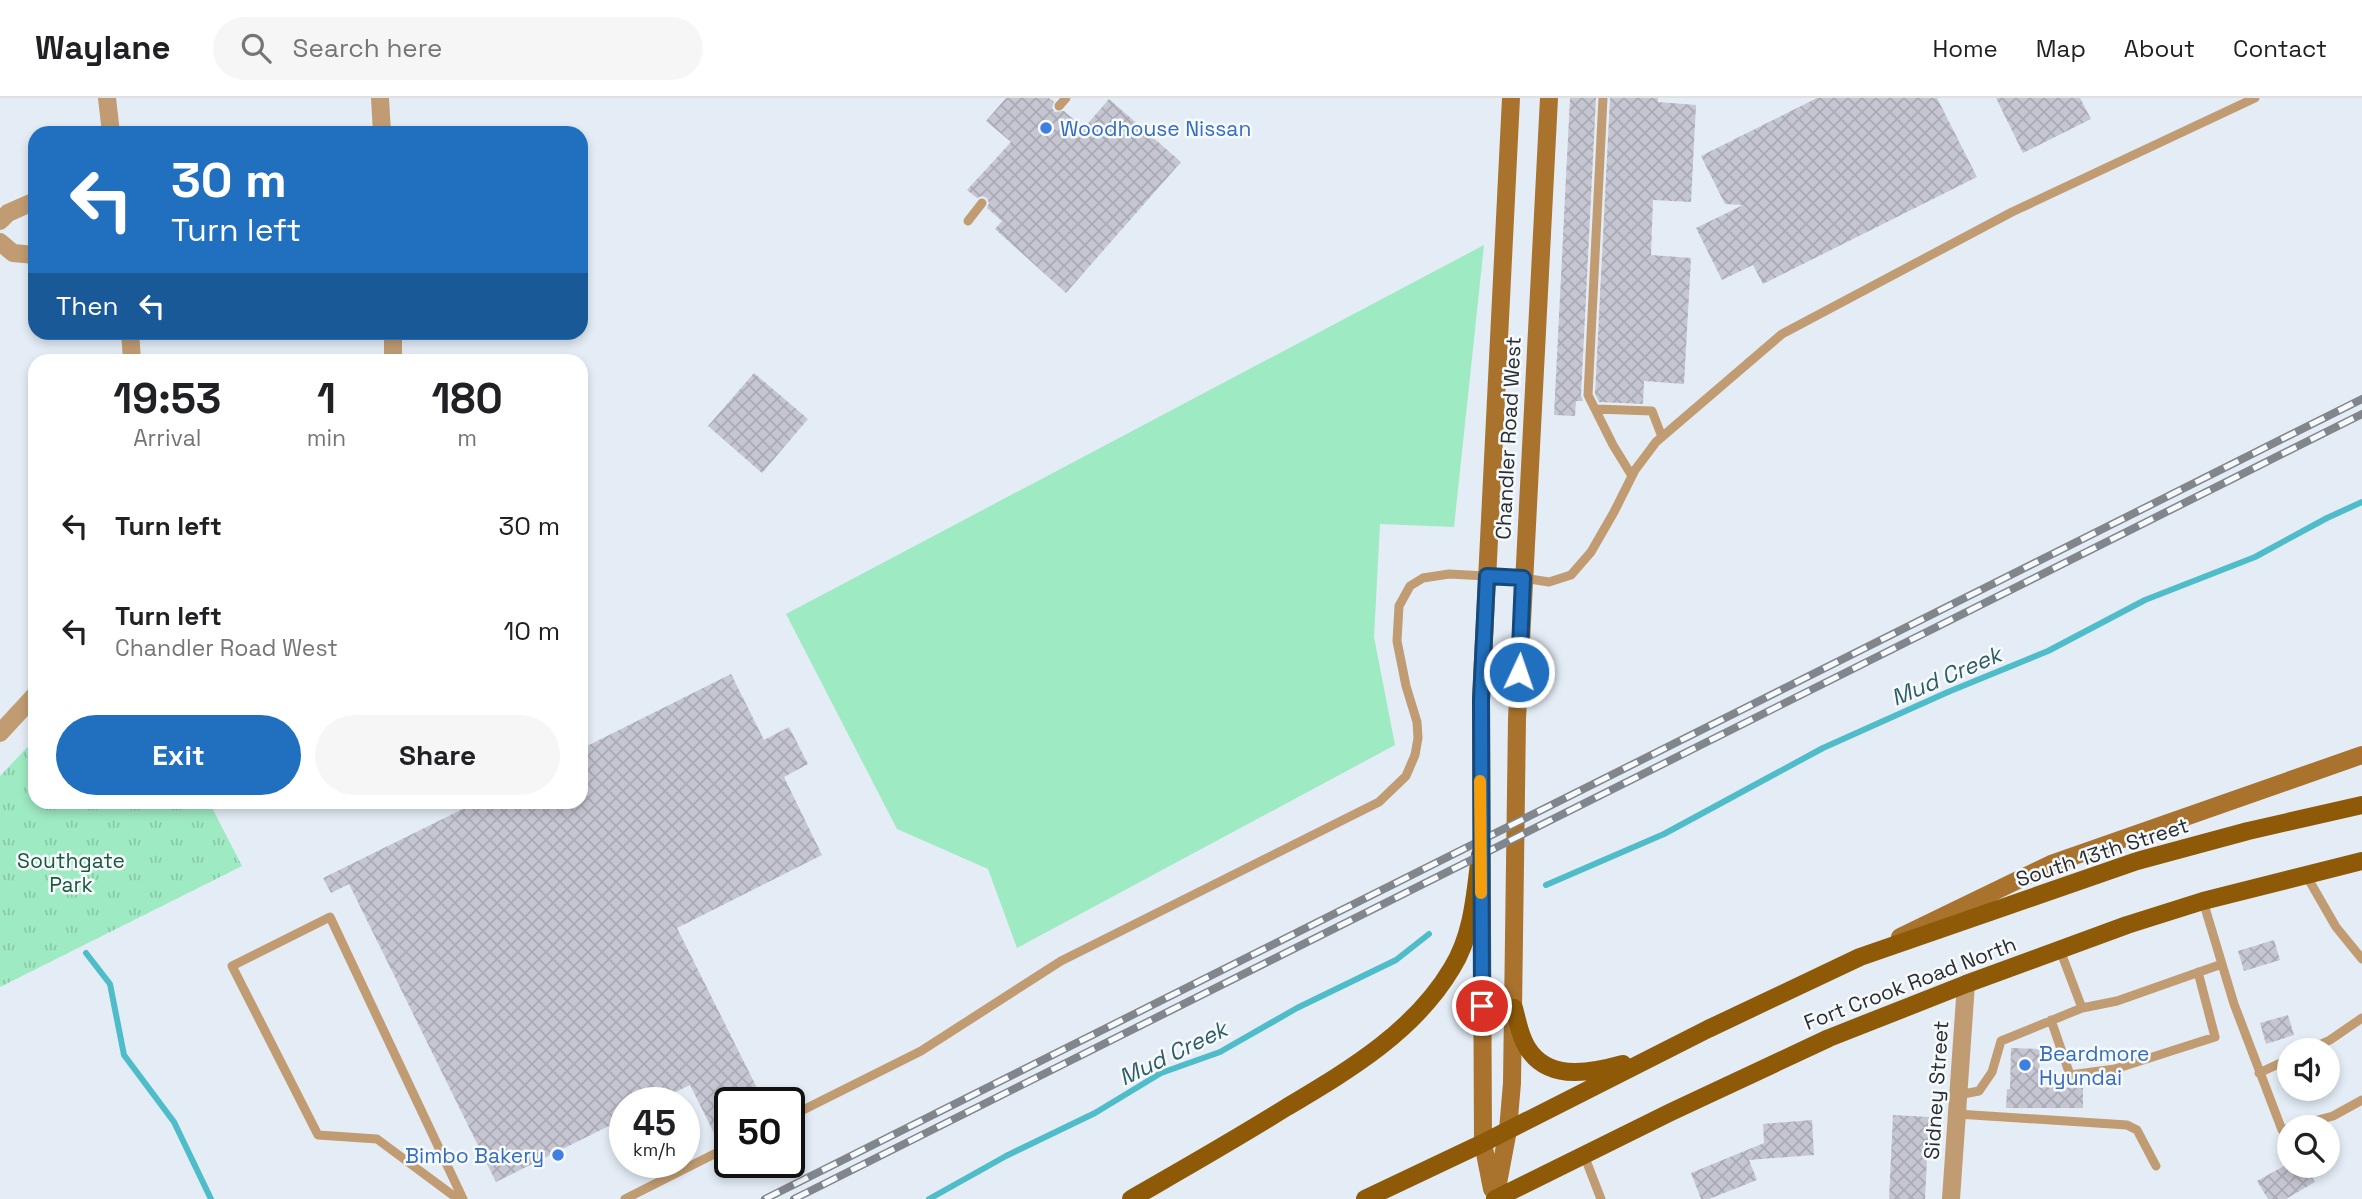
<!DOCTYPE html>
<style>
:root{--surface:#fff;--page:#f6f6f6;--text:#202124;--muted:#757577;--line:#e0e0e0;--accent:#2070bf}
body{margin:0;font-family:"Space Grotesk",sans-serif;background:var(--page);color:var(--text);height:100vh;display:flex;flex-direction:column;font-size:26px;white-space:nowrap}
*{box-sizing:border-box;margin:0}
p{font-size:23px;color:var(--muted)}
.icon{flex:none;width:38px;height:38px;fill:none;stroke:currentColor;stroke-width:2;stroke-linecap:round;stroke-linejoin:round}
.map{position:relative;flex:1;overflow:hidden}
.details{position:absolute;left:28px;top:256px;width:560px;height:455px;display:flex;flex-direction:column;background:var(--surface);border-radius:21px;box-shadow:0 4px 10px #0003}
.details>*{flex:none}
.banner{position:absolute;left:28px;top:28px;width:560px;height:214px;border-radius:21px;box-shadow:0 4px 10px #0003;background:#2070bf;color:#fff;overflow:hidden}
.fabs{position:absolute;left:2277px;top:940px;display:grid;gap:14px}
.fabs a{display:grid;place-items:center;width:63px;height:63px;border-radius:50%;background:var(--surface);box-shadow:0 4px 10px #0003;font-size:35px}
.speed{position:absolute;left:609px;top:989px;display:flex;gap:14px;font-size:35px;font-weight:700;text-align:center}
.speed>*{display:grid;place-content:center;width:91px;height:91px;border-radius:50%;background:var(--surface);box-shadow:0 4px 10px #0003;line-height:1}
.speed small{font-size:18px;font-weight:400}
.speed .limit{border:4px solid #111;border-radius:10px;background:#fff;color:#111}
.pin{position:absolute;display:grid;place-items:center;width:60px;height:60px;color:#fff;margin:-30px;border:4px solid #fff;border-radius:50%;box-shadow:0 2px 7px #0007}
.me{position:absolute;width:77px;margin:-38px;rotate:3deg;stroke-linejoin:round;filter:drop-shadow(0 0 5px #0008)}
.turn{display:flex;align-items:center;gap:24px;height:147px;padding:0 28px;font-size:32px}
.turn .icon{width:91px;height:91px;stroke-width:2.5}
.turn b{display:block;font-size:49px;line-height:60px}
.then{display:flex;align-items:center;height:66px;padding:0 28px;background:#0003;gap:14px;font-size:26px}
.eta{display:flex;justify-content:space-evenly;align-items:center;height:119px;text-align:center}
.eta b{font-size:42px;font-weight:800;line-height:49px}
.button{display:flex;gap:14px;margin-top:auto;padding:14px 28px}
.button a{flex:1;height:80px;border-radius:42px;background:var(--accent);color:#fff;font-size:28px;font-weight:800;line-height:80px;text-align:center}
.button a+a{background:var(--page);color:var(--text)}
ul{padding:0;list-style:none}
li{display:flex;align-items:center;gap:21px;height:105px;padding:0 28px}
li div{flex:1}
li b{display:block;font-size:26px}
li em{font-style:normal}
header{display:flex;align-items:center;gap:42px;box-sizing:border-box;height:98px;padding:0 35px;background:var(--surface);border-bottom:2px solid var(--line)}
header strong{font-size:33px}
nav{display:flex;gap:38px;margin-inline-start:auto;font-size:24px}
.search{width:490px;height:63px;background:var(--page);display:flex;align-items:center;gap:18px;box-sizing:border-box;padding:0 24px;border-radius:38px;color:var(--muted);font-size:26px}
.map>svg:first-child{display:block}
.grass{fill:#9eeac2}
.park{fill:url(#park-tufts)}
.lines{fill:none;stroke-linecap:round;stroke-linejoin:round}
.stream{stroke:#4fbcc9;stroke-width:6}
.building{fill:url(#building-cross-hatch)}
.service{stroke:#c19c72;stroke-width:9}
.minor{stroke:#c19c72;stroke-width:18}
.secondary{stroke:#a9732d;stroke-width:18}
.primary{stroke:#8e5a07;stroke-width:18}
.rail-casing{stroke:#80868c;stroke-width:8}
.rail{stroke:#f6fafd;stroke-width:5;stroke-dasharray:16;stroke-linecap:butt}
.route-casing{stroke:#15497c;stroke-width:18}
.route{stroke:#2070bf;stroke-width:12}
.slow{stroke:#f59e0b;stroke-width:12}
.shop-dot{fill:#3f7fe0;stroke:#f6fafd;stroke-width:2.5}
.labels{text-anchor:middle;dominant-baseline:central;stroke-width:5;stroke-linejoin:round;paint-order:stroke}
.shop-label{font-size:21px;fill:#366cbe;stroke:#f6fafd;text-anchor:start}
.street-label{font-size:21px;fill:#292d30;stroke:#f6fafd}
.park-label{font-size:21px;fill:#1b593d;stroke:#f6fafd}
.water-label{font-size:23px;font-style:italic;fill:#2e5d63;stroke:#f6fafd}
</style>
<header>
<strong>Waylane</strong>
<div class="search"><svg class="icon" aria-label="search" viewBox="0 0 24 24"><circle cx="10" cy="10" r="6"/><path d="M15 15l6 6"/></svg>Search here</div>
<nav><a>Home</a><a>Map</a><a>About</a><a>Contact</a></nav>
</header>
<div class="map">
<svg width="2362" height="1101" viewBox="0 0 2362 1101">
<defs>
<pattern id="park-tufts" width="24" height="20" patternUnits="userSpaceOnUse" patternTransform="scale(1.75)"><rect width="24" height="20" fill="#9eeac2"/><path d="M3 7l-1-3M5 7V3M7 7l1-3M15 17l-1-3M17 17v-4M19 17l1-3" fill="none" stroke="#88c9a7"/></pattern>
<pattern id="building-cross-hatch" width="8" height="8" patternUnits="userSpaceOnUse" patternTransform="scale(1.75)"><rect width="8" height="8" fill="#c6c6d2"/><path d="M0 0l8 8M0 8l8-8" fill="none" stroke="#aaaab5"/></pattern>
</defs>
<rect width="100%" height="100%" fill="#e4edf6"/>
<path class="grass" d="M1484,147L1454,429L1380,426L1374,539L1395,647L1017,850L988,771L897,731L786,516Z"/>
<path class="park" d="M35,641V704H209L242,768L0,889V678Z"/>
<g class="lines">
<path class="stream" d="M1546,787L1664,736L1823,650L1948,594L2048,553L2145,502L2255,459L2327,420L2362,404
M86,855L110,886L124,957L174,1024L211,1101
M929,1101L1006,1058L1095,1015L1161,975L1220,954L1297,910L1396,862L1429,836"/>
</g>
<path class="building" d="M1006,0H1049L1054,4L1052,10L1055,14L1064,13L1084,30L1109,1L1181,64L1066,195L995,131L1002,123L987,110L989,105L987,100L982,98L977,100L967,92L1011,44L986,23Z
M1570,0H1596L1581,297L1583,303H1576L1575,318L1554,317Z
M1610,0H1658V4L1696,7L1691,104L1653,102L1651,157L1691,160L1684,286L1644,283L1643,306L1599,304L1595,296Z
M1817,0H1937L1977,79L1763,186L1753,167L1722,182L1696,130L1743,107L1725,106L1701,58Z
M1996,0H2080L2091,21L2023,55Z
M754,275L808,321L762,375L708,328Z
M731,576L764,642L789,629L808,666L784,679L822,757L677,830L764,1004H730V1035L717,1041L690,987L655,1004H625V1020L496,1084L349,786L331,795L323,780L477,704H581V651Z
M2274,842L2280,862L2244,873L2238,853Z
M2288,917L2294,937L2266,946L2260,925Z
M2011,950L2040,951L2039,989L2083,990V1010H2006L2007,991H2010Z
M1893,1017L1929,1019L1925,1101H1889Z
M1812,1022L1814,1057L1749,1062L1757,1082L1709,1101H1701L1691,1075L1764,1045L1763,1026Z
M2284,1068H2305L2315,1084L2286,1101H2268L2257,1083Z"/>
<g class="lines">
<path class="service" d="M1603,0L1588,297L1613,347L1632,378
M1059,8L1066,0
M968,123L982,105
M1595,311L1652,313L1662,339
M2306,777L2336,829L2362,861
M2203,803L2234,906L2282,1032L2289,1030
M2082,910L2117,903L2222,866
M2051,922L2070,977L2115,971L2215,939L2198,874
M2308,952L2330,942L2362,920
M2259,975L2289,961
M1958,997L1979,993L1992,974L2001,943L2082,910L2060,852
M1957,1016L2127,1027L2137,1032L2156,1068
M789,1019L921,953L1061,863L1379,704L1406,678L1415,657L1418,640L1417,624L1406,588L1397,543L1399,508L1410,488L1423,480L1449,476L1523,480L1549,484L1571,477L1591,454L1614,414L1635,372L1656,344L1782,236L2012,114L2255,0
M2291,1029L2333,1018L2362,1002
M1584,1057L1601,1101
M458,1101L377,1041L318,1037L232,868L330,819L463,1101
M625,1101L730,1048"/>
<path class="minor" d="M107,0L111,35
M380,0L382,35
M0,123L8,115L35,103
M0,144L13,155L35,157
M130,234L132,262
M393,234V262
M0,635L35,597
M1951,1101L1966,886"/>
<path class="secondary" d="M1900,839L2051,766L2362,657
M1492,1091L1483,1045L1481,602L1511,0
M1495,1101L1508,1032L1512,985L1517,621L1549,0"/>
<path class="primary" d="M1514,910C1518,925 1521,943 1531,955C1553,983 1594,974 1623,966
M1131,1101C1183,1071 1236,1041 1287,1009C1349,972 1414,934 1452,870C1473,836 1475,796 1480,757
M1365,1101L1483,1045L1708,931L1860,859L2137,763L2248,733L2362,707
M1495,1101L1671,1014L1829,940L1966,886L2127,827L2203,803L2362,763"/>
<g class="rail-casing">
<path id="rail" d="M765,1101L2362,301
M794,1101L2362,316"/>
</g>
<use href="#rail" class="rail"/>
</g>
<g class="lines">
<g class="route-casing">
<path id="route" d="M1482,908L1481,602L1487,478L1523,480L1519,574"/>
</g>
<use href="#route" class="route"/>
<path class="slow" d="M1480,683L1481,795"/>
</g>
<g class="shop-dot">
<circle cx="1046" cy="30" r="7"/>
<circle cx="2025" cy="967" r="7"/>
<circle cx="558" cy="1057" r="7"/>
</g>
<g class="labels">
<g class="shop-label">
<text x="1060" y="30">Woodhouse Nissan</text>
<text x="2039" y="955">Beardmore<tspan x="2039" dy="24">Hyundai</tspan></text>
<text x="544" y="1057" text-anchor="end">Bimbo Bakery</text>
</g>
<g class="street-label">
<text transform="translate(1508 340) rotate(-87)">Chandler Road West</text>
<text transform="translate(2102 754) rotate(-18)">South 13th Street</text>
<text transform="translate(1910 885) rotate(-21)">Fort Crook Road North</text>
<text transform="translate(1936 992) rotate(-86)">Sidney Street</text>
</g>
<g class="park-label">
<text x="71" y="762">Southgate<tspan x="71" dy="24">Park</tspan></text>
</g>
<g class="water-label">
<text transform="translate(1946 578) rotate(-23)">Mud Creek</text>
<text transform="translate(1173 955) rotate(-26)">Mud Creek</text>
</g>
</g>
</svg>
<div class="fabs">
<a><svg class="icon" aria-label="sound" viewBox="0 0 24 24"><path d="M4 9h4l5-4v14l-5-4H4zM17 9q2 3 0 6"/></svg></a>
<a><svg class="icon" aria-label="search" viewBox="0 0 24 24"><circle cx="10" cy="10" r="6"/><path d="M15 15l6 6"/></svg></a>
</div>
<div class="speed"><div>45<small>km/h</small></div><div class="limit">50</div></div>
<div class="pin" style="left:1482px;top:908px;background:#d93025"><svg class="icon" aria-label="arrive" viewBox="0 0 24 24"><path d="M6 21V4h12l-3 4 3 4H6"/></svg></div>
<svg class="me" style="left:1519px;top:574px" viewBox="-20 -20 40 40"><circle r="17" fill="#2070bf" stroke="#fff" stroke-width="3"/><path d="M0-11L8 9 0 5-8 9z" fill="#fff"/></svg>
<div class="banner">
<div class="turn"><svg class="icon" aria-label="left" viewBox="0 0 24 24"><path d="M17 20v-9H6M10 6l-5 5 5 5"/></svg><div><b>30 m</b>Turn left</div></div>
<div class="then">Then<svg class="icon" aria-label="left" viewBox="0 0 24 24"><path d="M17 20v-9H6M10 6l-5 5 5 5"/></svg></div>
</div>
<section class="details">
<div class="eta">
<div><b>19:53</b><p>Arrival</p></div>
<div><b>1</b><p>min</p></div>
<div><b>180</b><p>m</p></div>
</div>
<ul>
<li><svg class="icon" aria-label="left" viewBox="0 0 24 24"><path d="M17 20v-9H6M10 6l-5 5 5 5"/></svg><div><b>Turn left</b></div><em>30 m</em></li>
<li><svg class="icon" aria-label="left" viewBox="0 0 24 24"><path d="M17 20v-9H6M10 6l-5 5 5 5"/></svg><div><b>Turn left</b><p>Chandler Road West</p></div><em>10 m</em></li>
</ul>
<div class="button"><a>Exit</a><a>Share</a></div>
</section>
</div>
